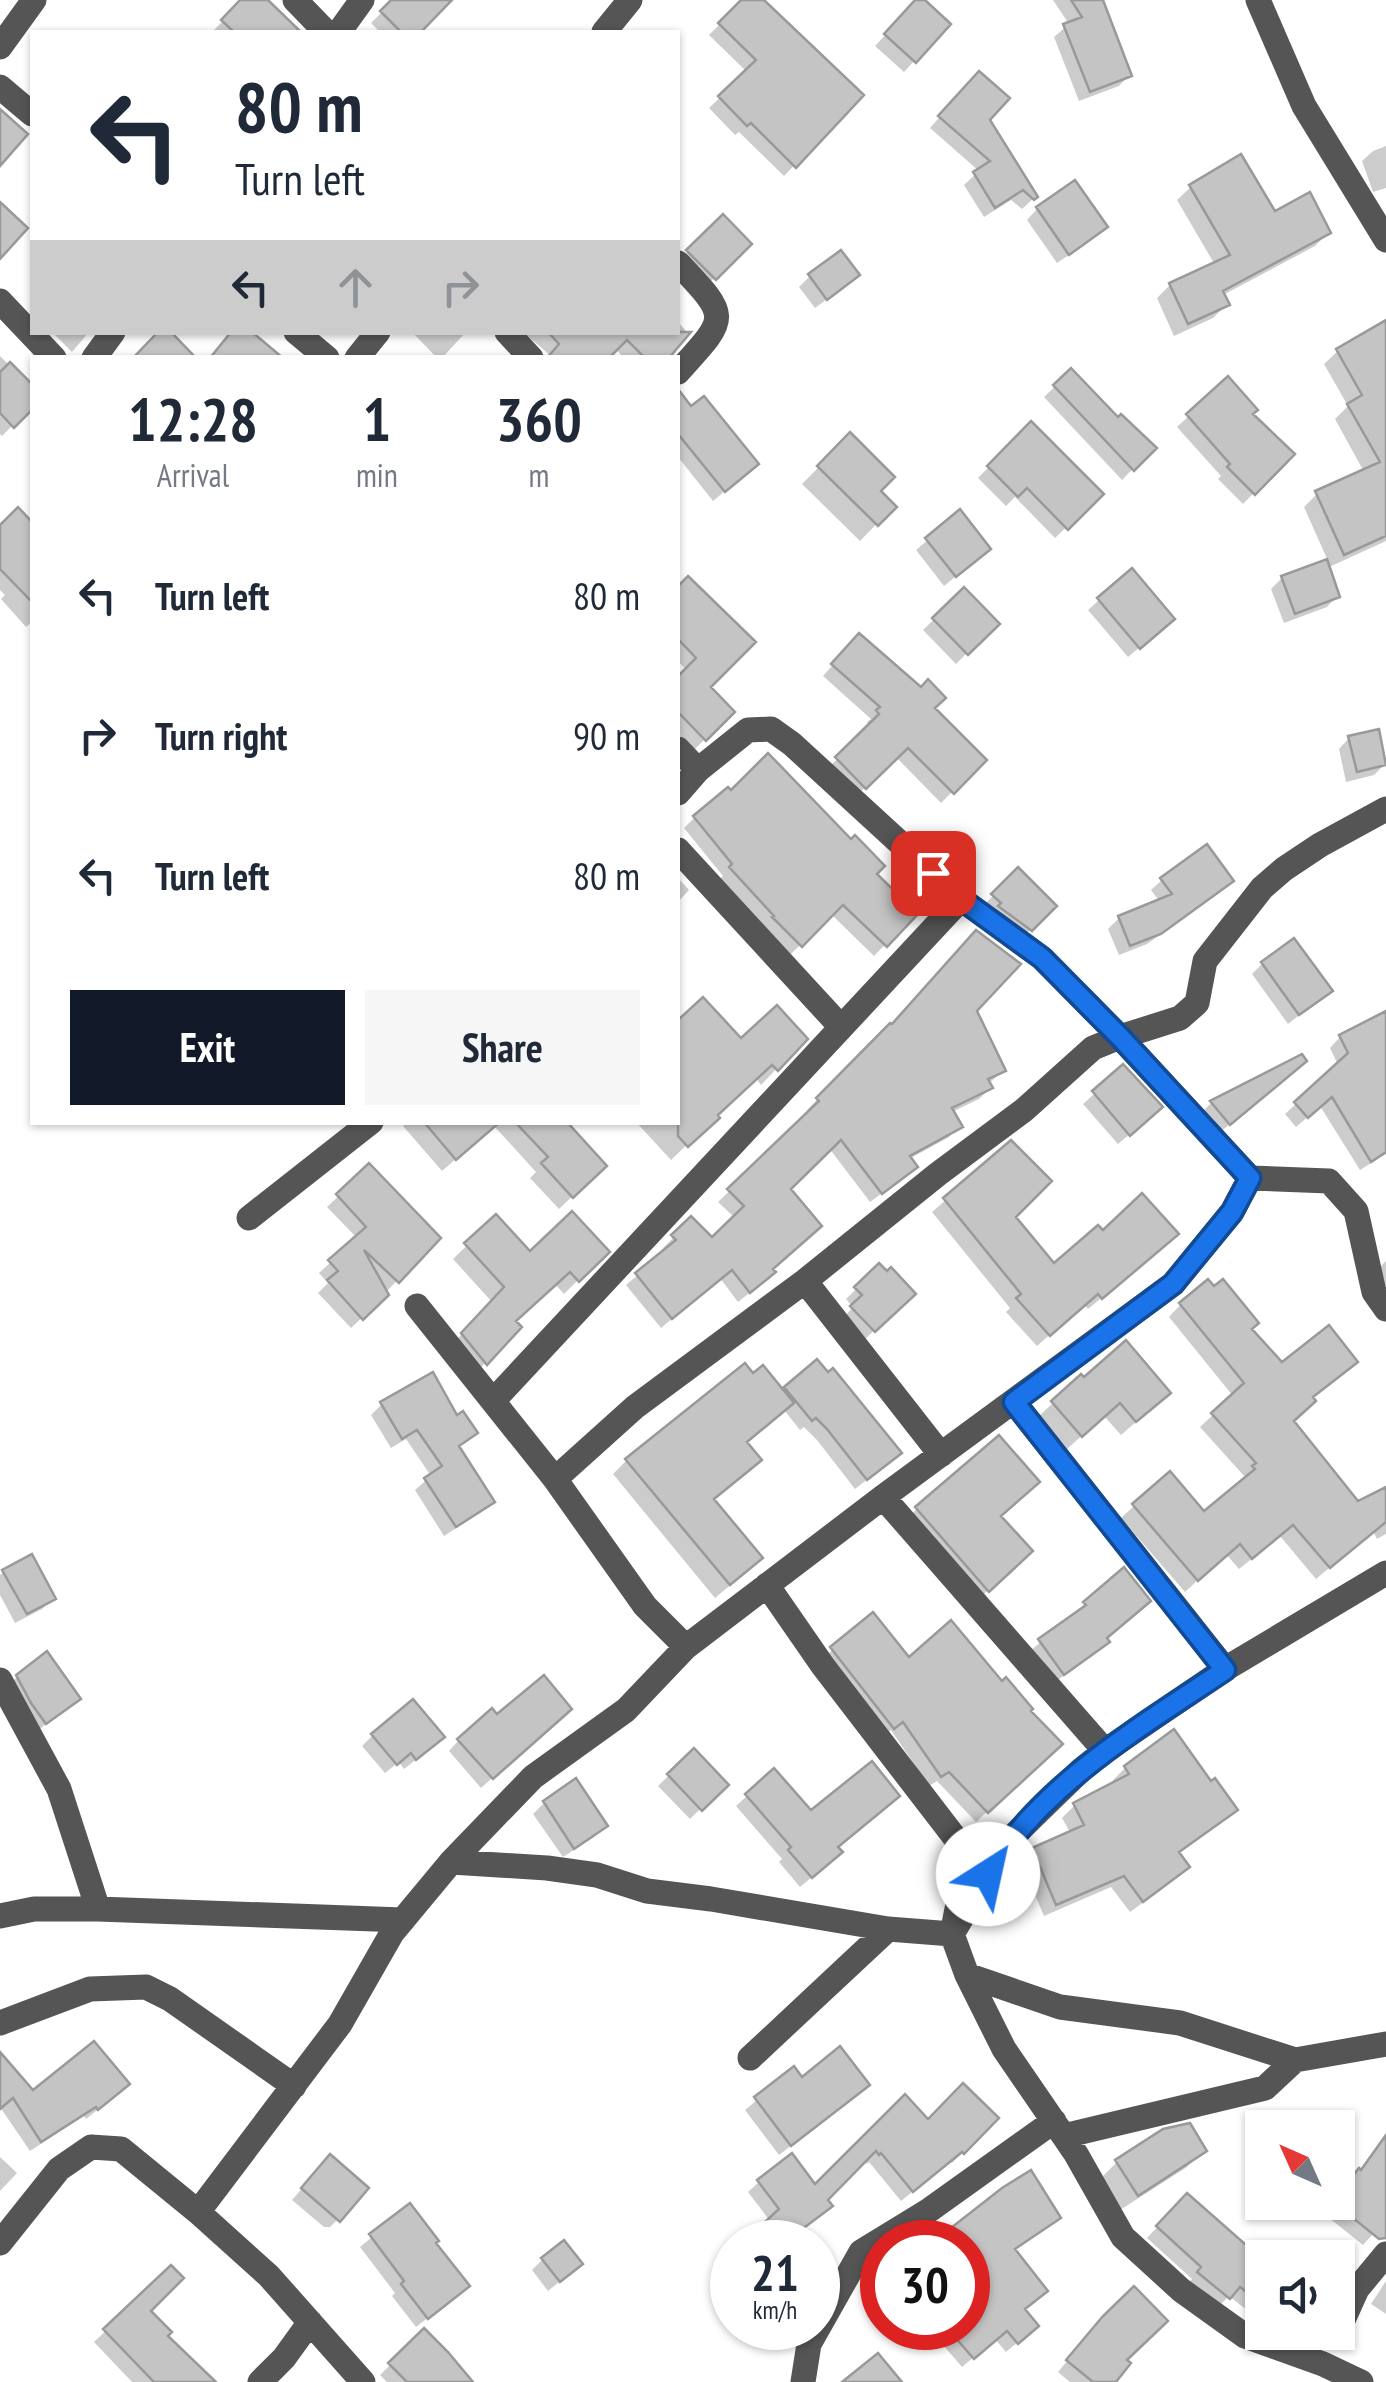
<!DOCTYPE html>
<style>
:root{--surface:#fff;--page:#f6f6f7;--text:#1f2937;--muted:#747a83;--accent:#111827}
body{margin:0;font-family:"PT Sans Narrow",sans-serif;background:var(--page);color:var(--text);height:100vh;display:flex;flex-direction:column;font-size:38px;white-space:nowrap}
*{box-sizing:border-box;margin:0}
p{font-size:32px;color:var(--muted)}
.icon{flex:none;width:55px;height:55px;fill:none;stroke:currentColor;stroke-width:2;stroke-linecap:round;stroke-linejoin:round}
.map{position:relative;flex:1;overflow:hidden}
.sheet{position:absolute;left:30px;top:355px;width:650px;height:770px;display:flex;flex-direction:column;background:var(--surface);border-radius:0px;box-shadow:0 2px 8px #0004}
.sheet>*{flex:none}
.hud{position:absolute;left:30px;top:30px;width:650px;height:305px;border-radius:0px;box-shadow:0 2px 8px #0004;background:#fff;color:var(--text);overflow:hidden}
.needle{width:65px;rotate:315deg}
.fabs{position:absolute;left:1245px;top:2110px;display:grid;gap:20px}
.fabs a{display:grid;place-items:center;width:110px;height:110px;border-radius:0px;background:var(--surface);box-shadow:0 2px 8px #0004;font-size:50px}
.speed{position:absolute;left:710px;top:2220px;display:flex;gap:20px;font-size:50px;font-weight:700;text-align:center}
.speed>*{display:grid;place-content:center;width:130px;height:130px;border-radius:50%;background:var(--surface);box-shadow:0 2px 8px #0004;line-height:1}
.speed small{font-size:25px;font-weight:400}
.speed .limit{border:15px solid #d22;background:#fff;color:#111}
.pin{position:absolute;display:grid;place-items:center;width:85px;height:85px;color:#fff;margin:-42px;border-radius:20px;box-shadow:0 5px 15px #0006}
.me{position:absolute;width:110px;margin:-55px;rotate:35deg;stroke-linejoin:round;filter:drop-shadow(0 0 8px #0008)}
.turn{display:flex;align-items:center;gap:35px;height:210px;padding:0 40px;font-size:45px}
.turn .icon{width:130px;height:130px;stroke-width:2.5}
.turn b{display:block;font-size:70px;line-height:85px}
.lanes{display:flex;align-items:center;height:95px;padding:0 40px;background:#0003;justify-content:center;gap:50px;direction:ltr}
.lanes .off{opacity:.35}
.eta{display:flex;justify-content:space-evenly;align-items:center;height:170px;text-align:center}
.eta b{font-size:60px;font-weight:700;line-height:70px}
.button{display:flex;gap:20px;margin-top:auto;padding:20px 40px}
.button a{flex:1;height:115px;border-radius:0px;background:var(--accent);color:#fff;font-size:40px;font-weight:700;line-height:115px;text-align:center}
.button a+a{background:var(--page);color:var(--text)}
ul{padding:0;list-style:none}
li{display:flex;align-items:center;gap:30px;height:140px;padding:0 40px}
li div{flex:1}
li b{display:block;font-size:38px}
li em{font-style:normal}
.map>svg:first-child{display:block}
.shadow{fill:#0003}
.building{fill:#c4c4c4;stroke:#999;stroke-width:2.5}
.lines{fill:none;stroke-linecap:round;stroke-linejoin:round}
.minor{stroke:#555;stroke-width:25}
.route-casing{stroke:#114b97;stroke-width:25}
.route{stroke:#1a73e8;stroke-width:18}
</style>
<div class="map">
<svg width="1386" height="2382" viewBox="0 0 1386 2382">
<rect width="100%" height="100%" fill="#fff"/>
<path class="shadow" d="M244,0H265L298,32H212Z
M394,0H433L441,8L417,32H380L371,23Z
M744,0H761L861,96L784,176L739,132L735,135L709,108L747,72L709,35Z
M918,0H921L948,24L904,72L875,46Z
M1053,0H1100L1129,75L1119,86L1079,101L1054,37L1069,24Z
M968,85L1035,197L1022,209L1011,200L984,217L964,185L979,171L930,128Z
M1386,146V188L1373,192L1362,161L1373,151Z
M1074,184L1105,227L1094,238L1057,263L1027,220L1037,209Z
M1191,187L1328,233L1315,246L1223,295L1227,304L1213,318L1174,336L1157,298L1170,285L1215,265L1177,200Z
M723,218L749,244L703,289L678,262Z
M810,276L846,285L815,308L799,287Z
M678,322L688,333L666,358H624L615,348L551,356L523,332H678Z
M1386,330V541L1327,568L1337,596L1327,607L1284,623L1271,589L1282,578L1328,561L1304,507L1317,494L1363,470L1335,419L1348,406L1324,364L1338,351Z
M52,332H89L72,352Z
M412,332H466L442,358H437Z
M0,356L32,388V406L2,436L0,434Z
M1071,371L1118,421L1153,448L1122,480L1044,397Z
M1228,380L1250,414L1292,454L1243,504L1218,479L1221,476L1177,427Z
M703,400L745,474L713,501L678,457V420Z
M1031,424L1101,494L1055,538L1015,497L1006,506L978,478Z
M850,436L878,492L893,507L860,541L802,484Z
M18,511L32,526V622L26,627L1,599L5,595L0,590V529Z
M959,513L977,559L944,586L916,550Z
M688,579L707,687L732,712L694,750L678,733V680L687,671L678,661V590Z
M964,590L996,624L956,664L923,630Z
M1099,600L1161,629L1128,657L1088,610Z
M849,647L932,708L984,760L941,803L896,757L854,798L826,770L871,726L867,722L871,719L823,676Z
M1349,738L1385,764L1374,775L1346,782L1339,749Z
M694,818L873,874L915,914L874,956L831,914L789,956L720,879L723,876L684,828Z
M1018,871L1053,906L1020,940L983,906Z
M678,878L689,890L678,902Z
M1162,880L1220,891L1147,944L1119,955L1108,929L1119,918L1160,902L1151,890Z
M1262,964L1330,991L1288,1024L1252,974Z
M703,1000L740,1042L805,1039L761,1085L756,1078L671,1160L636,1122H678V1024Z
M974,1010L1003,1071L988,1084L990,1088L979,1099L952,1112L959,1126L949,1137L909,1159L904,1177L870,1202L829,1148L787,1189L771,1270L762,1283L738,1302L720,1278L661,1328L626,1285L666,1251L663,1248L691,1220L712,1240L735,1218L718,1202L810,1113L807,1110L890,1026Z
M1386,1029V1154L1360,1170L1320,1106L1296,1127L1285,1114L1338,1065L1330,1048L1340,1037Z
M1301,1057L1293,1071L1218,1134L1201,1113L1211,1103Z
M1123,1068L1149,1118L1118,1144L1083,1104Z
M406,1122H563L604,1166L559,1209L530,1178L536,1172L494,1126L442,1171L403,1126Z
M1011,1143L1012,1217L1054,1266L1103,1233L1164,1246L1088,1309L1084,1304L1037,1346L1006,1312L1010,1308L932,1212Z
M369,1167L438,1238L385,1293L386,1295L351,1328L318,1293L328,1283L319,1273L357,1238L327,1207Z
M496,1217L529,1254L606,1252L564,1294L555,1284L513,1322L519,1327L472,1377L448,1349L492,1302L453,1259Z
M1386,1261V1307L1374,1273Z
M879,1267L912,1294L863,1341L842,1319L853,1307L846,1299Z
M1181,1304L1249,1329L1281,1365L1355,1362L1311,1398L1291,1422L1357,1504L1386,1489V1534L1377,1539L1373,1531L1316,1579L1280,1536L1239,1569L1226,1554L1185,1592L1121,1518L1134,1506L1203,1514L1245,1477L1200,1427L1233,1396L1169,1317Z
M817,1363L888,1463L855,1489L817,1440L804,1427L800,1430L784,1410L745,1444L712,1500L746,1572L715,1598L613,1474L627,1460L753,1377L782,1393Z
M1083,1380L1153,1407L1121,1435L1104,1416L1067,1449L1038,1417L1053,1403Z
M382,1404L456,1418L474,1432L457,1448L492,1502L481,1512L444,1536L415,1490L431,1476L406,1439L391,1448L371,1415Z
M917,1509L998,1517L1019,1562L977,1600L906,1519Z
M1124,1571L1105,1639L1107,1642L1096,1653L1052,1684L1029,1652Z
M4,1572L53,1598L42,1609L15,1623L0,1595V1575Z
M873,1616L908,1660L1028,1711L1059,1744L976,1822L937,1781L929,1786L891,1730L882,1738L821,1660Z
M17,1677L78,1698L35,1733L6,1688Z
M497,1717L558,1719L481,1788L449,1751L459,1740Z
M1173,1733L1210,1784L1235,1810L1222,1822L1178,1854L1187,1867L1175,1879L1130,1912L1111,1887L1044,1916L1021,1862L1033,1850L1071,1834L1062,1818L1074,1806L1116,1784L1113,1780L1125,1768Z
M373,1735L431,1748L404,1769L399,1762L385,1773L362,1746Z
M694,1751L725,1785L690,1819L658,1786Z
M774,1771L836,1848L829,1863L800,1887L779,1862L782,1859L736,1806Z
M575,1782L605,1826L594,1837L563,1857L533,1814L544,1803Z
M0,2056L33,2094L116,2095L86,2119L84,2116L30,2151L0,2107Z
M793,2070L801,2080L857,2095L779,2155L745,2110Z
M905,2098L927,2123L996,2118L952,2163L950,2161L901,2201L869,2162L867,2164L864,2160L824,2199L819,2216L785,2242H746L770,2221L748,2192L759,2182L815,2187Z
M1386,2135V2220L1363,2245L1324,2214L1332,2202H1338V2196L1360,2172Z
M1204,2150L1187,2167L1120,2210L1100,2179L1117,2162Z
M0,2157L17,2173L0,2191Z
M320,2168L341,2216L330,2227H324L292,2200Z
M1003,2190L1058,2217L1047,2228L1013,2251L1025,2336L1006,2352L995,2339L962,2367L931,2331L934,2328H968V2242H937Z
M1187,2196L1262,2263V2322L1229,2296L1217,2308L1188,2284L1192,2279L1147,2238Z
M409,2206L456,2296L416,2327L392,2296L395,2293L360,2247Z
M732,2255V2282L719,2268Z
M542,2260L569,2274L548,2291L532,2270Z
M171,2269L147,2311L165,2336L209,2382H132L94,2342Z
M1386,2281V2314L1371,2304Z
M1093,2330L1124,2360L1113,2382H1070L1058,2372Z
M424,2332L470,2382H387L380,2375Z"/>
<path class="building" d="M240,0H268L301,32H234L221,20Z
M391,0H452L421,32H401L380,11Z
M741,0H764L864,95L796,168L751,123L747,126L718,96L756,60L718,23Z
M915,0H925L951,24L916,63L884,34Z
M1071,0H1103L1132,76L1090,92L1063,24L1082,17Z
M979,71L1010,98L990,120L1038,197L1034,200L1023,190L995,208L973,172L990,161L938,116Z
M0,109L28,134L0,166Z
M1241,154L1275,211L1310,192L1331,233L1223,291L1230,305L1188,324L1169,283L1230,255L1189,185Z
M1075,180L1108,227L1069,255L1036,207Z
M0,202L28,228L0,259Z
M723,214L752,244L716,280L686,250Z
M841,250L860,275L827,300L808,274Z
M1386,320V536L1344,555L1315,491L1380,462L1347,404L1362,395L1336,349Z
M158,332H171L196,358H133Z
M231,332H252L283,358H210Z
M548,332H691L669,358H645L627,340L609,358H547L559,344Z
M10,362L32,384V410L14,428L0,413V372Z
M1071,368L1118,417L1121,414L1157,448L1134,471L1053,385Z
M1228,376L1258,410L1253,414L1295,454L1255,495L1227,467L1230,464L1186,414Z
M678,389L691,406L704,396L759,464L725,492L678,434Z
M1031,421L1104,494L1068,530L1027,488L1018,497L987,466Z
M850,432L895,477L881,491L897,507L878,526L817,466Z
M18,507L32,522V602L0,569V525Z
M960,509L991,549L956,577L925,538Z
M1327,559L1340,597L1295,614L1281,576Z
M1132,568L1175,619L1140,649L1097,598Z
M688,576L756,642L711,687L735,712L706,741L678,712V676L696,658L678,639V586Z
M964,587L1000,624L968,655L932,618Z
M859,633L921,687L928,679L946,698L935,708L987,760L954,794L908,748L866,789L835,757L879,714L876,710L880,707L831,664Z
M1379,729L1386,765L1357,772L1348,736Z
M768,753L851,839L855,835L885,866L877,874L918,914L887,947L843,905L802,947L772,917L774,916L729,867L732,864L693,816L728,787L731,790Z
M1207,844L1234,881L1161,934L1130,946L1118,916L1172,894L1160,878Z
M1018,867L1057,906L1032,931L998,906L1001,903L991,894Z
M976,930L1021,964L977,1011L1006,1071L988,1079L993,1088L952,1108L963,1127L910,1156L918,1167L882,1194L841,1140L791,1189L822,1226L773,1269L776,1272L750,1293L732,1270L672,1319L635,1273L676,1240L671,1235L691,1216L712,1237L744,1206L727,1189L819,1101L816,1098L890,1023L892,1024Z
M1294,938L1333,991L1299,1015L1261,962Z
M703,997L741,1038L777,1005L808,1039L778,1071L772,1065L718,1115L720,1118L688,1147L678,1136V1020Z
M1386,1011V1152L1371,1162L1332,1097L1308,1118L1294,1102L1348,1053L1339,1035Z
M1302,1054L1307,1061L1230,1125L1210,1101Z
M1123,1064L1163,1107L1130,1136L1092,1091Z
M424,1122H500L456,1160Z
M515,1122H567L607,1166L573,1198L541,1163L548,1157Z
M1011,1140L1052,1181L1016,1217L1054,1263L1098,1225L1103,1230L1142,1193L1179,1234L1102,1299L1098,1294L1050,1336L1016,1298L1021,1294L943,1198Z
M369,1163L441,1238L399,1283L364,1250L389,1295L363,1320L327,1280L338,1271L328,1260L366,1227L336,1194Z
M572,1211L610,1252L579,1282L570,1272L516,1321L522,1327L487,1365L461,1333L504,1287L464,1243L496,1214L530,1251Z
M879,1263L887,1271L891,1267L916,1294L875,1332L850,1306L862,1295L854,1287Z
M1208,1279L1214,1286L1223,1279L1259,1323L1252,1329L1282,1362L1329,1325L1358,1362L1313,1397L1316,1401L1294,1421L1358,1501L1386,1487V1522L1330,1568L1293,1525L1252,1559L1240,1544L1198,1581L1132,1504L1170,1471L1204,1511L1255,1469L1252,1466L1256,1463L1211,1413L1244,1383L1179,1303Z
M1126,1340L1171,1393L1136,1422L1120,1403L1082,1437L1051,1401L1081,1374L1084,1377Z
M817,1359L828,1372L833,1368L902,1453L867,1480L827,1429L816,1418L812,1421L784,1387Z
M745,1363L753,1373L763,1365L794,1403L747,1442L762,1460L714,1499L763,1558L730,1585L625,1459Z
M433,1372L457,1415L463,1411L478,1433L459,1446L495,1502L456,1527L424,1478L442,1466L417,1430L402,1439L380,1402Z
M999,1435L1040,1482L1001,1516L1033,1551L989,1592L915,1507Z
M32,1554L56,1599L27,1614L2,1570Z
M1124,1567L1151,1601L1107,1638L1110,1642L1064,1675L1038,1639L1086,1605L1083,1602Z
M873,1612L909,1657L951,1620L1002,1681L1006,1677L1033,1709L1031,1711L1063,1744L988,1813L949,1772L941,1777L903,1722L894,1729L830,1647Z
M47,1651L81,1699L46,1724L31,1703L16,1675Z
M544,1675L572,1709L493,1779L457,1739L492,1708L497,1714Z
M413,1699L445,1737L416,1760L411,1753L397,1765L371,1734Z
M1174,1729L1211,1781L1215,1778L1238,1810L1179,1852L1190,1867L1143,1902L1124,1876L1056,1905L1032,1848L1084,1825L1073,1803L1129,1774L1124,1766Z
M694,1748L729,1785L702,1811L667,1774Z
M872,1761L900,1796L838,1847L843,1852L812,1878L788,1850L791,1847L745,1794L774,1768L811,1810Z
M576,1778L608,1826L574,1849L543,1801Z
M94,2041L130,2084L98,2110L96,2107L41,2142L13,2098L0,2109V2052L33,2090Z
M840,2046L870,2085L791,2146L754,2097L794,2066L802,2077Z
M963,2083L999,2118L964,2154L962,2152L913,2192L881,2153L879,2155L876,2151L828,2200L833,2206L785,2242H743L779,2209L757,2180L792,2153L815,2184L905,2094L928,2119Z
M1190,2123L1207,2151L1138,2196L1115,2160L1163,2129Z
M1386,2135V2238L1379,2239L1333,2202H1338V2195L1359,2168L1361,2170Z
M330,2154L369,2188L340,2222L301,2188Z
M1031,2170L1061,2218L1015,2249L1048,2291L1025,2309L1039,2326L1018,2344L1007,2331L974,2359L947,2328H968V2242H933L1002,2188Z
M1187,2193L1262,2259V2304L1240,2287L1230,2299L1197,2272L1201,2267L1156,2226Z
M410,2203L439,2241L436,2243L470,2286L428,2319L401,2284L404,2281L369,2234Z
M564,2240L583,2264L560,2282L541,2258Z
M171,2265L184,2278L151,2311L172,2332L168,2336L216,2382H154L103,2329Z
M1134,2286L1168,2321L1127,2360L1131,2363L1116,2382H1093L1066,2360L1103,2316Z
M424,2328L448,2352L473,2382H407L388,2363Z
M878,2353L902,2382H842Z"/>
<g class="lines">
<path class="minor" d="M295,0L326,32
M1258,0L1304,106L1386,240
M339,32L362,0
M604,32L630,0
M0,47L34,0
M0,87L32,114
M678,263C730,318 729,316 678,372
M0,301L54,358
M296,332L327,358
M507,332L531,358
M94,358L113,332
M357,358L378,332
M678,749L698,770
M678,793L698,770L748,730L771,729L792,744L961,899L1042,958L1120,1037L1250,1178
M678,850L841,1027
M249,1218L371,1122
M805,1281L941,1455
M417,1306L555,1479
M493,1401L961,899
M1014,1402L1225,1669
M883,1497L1105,1751
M767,1585L823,1666L956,1839L967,1859L952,1934L967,1975L1004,2049L1076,2154L1123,2237L1181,2290L1245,2336L1323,2364L1361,2382
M686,1647L645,1606L555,1479L635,1407L805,1281L938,1174L1024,1110L1093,1048L1120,1037L1180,1018L1197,1003L1205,961L1262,888L1284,869L1320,845L1386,809
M0,1680L59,1789L98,1909
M451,1862L547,1868L597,1875L647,1891L711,1899L888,1929L952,1934L1006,1843L1081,1770L1105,1751L1225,1669L1386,1573
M0,1916L34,1909H98L403,1920
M967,1975L1060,2007L1180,2023L1295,2060L1386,2044
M0,2023L90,1989L146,1987L170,1999L294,2086
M750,2058L888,1929
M1064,2136L1265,2088L1295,2060
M198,2212L269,2276L363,2382
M0,2243L59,2169L91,2147L121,2149L198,2212L340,2024L392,1933L451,1862L533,1777L626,1710L686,1647L883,1497L1173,1284L1232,1212L1250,1178L1329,1181L1356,1211L1374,1292L1386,1309
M1338,2331L1357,2289L1386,2254
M260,2382L284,2358L310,2322
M803,2382L809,2344L861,2252L928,2211L1054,2121"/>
</g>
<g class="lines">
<g class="route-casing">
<path id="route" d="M933,873L961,899L1042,958L1120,1037L1250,1178L1232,1212L1173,1284L1014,1402L1225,1670C1142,1726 1040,1785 988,1874"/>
</g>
<use href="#route" class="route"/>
</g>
</svg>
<div class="fabs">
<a><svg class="needle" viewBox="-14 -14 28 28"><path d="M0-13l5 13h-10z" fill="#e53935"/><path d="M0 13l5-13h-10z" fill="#747a83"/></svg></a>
<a><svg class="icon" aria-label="sound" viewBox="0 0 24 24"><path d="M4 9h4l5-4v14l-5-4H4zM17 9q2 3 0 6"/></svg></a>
</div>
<div class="speed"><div>21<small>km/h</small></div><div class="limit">30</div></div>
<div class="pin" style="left:933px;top:873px;background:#d93025"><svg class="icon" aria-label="arrive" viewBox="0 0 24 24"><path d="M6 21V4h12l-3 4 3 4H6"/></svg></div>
<svg class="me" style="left:988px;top:1874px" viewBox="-20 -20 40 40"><circle r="19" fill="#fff"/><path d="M0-13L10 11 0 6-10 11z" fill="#1a73e8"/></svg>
<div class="hud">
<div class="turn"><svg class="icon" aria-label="left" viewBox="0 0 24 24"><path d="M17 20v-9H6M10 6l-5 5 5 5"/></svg><div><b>80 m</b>Turn left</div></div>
<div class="lanes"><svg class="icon" aria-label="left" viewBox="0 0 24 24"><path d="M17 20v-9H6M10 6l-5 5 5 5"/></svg><svg class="icon off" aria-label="ahead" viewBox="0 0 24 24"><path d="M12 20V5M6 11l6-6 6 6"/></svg><svg class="icon off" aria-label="right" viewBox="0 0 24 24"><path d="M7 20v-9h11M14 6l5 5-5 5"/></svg></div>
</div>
<section class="sheet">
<div class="eta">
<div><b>12:28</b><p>Arrival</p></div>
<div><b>1</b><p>min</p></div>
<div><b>360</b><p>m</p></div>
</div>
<ul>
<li><svg class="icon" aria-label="left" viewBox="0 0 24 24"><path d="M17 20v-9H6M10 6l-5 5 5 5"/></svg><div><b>Turn left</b></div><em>80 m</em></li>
<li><svg class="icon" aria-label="right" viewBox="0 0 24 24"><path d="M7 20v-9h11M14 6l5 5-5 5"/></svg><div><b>Turn right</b></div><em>90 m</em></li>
<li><svg class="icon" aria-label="left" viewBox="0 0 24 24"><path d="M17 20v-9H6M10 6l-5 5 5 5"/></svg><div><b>Turn left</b></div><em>80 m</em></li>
</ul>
<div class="button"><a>Exit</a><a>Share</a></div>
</section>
</div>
